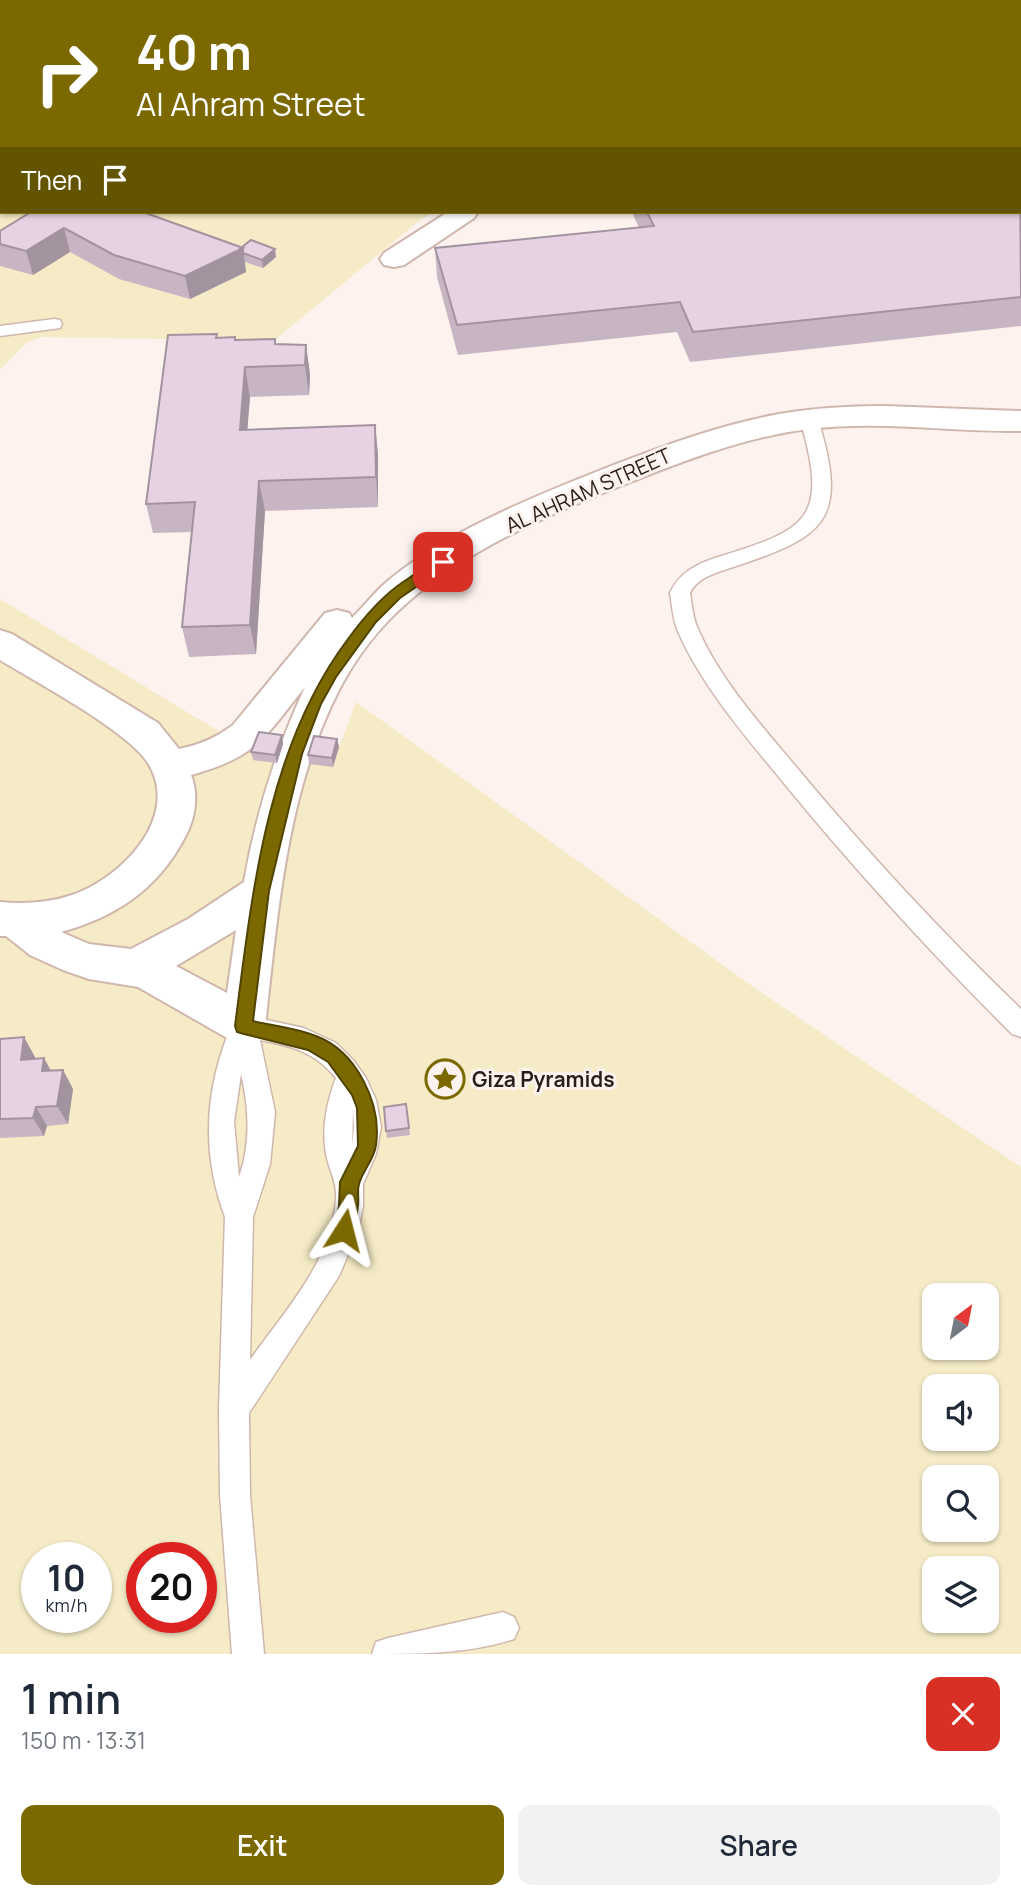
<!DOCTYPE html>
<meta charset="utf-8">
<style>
:root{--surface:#fff;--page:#f2f2f3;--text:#1f2937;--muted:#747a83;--accent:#7b6900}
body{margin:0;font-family:Manrope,sans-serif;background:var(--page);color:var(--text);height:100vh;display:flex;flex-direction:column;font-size:26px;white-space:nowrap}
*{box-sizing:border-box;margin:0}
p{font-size:23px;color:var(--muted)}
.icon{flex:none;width:38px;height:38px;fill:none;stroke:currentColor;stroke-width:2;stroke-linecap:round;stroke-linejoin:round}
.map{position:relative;height:1654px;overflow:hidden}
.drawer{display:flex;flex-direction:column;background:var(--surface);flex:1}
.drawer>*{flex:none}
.hud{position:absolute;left:0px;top:0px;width:1022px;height:214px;box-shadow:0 2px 5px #0004;background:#7b6900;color:#fff;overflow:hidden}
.needle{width:46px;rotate:32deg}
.buttons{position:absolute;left:922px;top:1283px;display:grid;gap:14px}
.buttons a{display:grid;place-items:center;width:77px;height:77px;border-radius:14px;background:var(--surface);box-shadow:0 2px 5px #0004;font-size:35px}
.speed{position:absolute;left:21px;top:1542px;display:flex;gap:14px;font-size:35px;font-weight:700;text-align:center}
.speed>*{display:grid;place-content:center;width:91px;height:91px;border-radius:50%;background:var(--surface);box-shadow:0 2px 5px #0004;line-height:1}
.speed small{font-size:18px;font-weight:400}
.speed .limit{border:10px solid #d22;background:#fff;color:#111}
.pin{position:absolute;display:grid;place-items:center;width:60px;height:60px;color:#fff;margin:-30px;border-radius:14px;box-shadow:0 4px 10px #0006}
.me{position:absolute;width:77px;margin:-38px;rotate:9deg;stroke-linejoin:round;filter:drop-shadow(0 0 5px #0008)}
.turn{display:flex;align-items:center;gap:24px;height:147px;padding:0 21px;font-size:32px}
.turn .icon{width:91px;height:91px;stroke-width:2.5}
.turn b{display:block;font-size:49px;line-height:60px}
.then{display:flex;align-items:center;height:66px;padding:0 21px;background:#0003;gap:14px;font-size:26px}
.round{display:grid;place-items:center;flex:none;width:74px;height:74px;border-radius:14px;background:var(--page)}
.head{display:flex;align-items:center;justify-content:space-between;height:119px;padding:0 21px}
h1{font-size:42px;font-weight:600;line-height:52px}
.action{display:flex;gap:14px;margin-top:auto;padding:14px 21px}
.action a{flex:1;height:80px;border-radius:14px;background:var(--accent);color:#fff;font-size:28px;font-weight:600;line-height:80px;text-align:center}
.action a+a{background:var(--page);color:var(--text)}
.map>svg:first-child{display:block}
.sand{fill:#f5ebc6;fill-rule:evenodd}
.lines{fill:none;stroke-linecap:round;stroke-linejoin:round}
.service-casing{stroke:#d0b7ad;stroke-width:3}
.minor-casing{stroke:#d0b7ad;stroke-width:4}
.service{fill:#fff;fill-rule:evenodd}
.minor{fill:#fff;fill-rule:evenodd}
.wall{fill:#c7b5c3}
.shaded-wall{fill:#a2939f}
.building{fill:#e7d2e3;stroke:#a2939f;stroke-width:2}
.route{fill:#7b6900;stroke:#504400;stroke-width:2}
.labels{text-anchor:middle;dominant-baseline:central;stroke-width:6;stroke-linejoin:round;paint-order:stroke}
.street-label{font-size:21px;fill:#271e1a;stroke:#fdf2ee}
.poi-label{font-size:21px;font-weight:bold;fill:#271e1a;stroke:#fdf2ee;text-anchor:start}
</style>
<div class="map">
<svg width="1021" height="1654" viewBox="0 0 1021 1654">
<rect width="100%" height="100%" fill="#fdf2ee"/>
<path class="sand" d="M0,0L433,2H2V212H434L420,220L270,344L163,339L41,337L26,343L0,370Z
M0,599L255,753L339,747L356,702L759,991L1021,1167V1654H0ZM934,1295H987V1348H934ZM934,1386H987V1438H934ZM934,1477H987V1530H934ZM37,1558H96V1617H37ZM142,1558H201V1617H142ZM934,1568H987V1620H934Z"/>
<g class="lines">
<g class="service-casing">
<path id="service" d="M963,0H976L977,2H964Z
M1020,15H1021V23H1020Z
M1020,32H1021V41H1020Z
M54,319L60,320L62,324L60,328L0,336V326Z
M809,413L818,419C849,521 826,537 730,568C715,573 697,578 690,593C692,605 693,619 698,629C720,680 762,726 797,768C867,852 942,933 1021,1009V1037L1012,1034C932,954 855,870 783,782C746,737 700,684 677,629C673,619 672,605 670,593C679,573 695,565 715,558C809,529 829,520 800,419Z
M244,1015L304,1028L336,1043L353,1060L366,1078L376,1100L381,1127L376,1154L363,1184V1206L358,1231L339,1276L249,1413L250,1495L264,1654H232L220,1495L219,1409L225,1217C200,1150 205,1083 235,1018ZM260,1040C292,1046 315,1052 336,1078C326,1104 320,1134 328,1162C331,1174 337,1184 336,1197C334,1259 283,1313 250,1360L253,1217L270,1164L275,1112ZM241,1074C249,1107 251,1143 239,1177L234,1122ZM353,1111L354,1127L352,1146Z
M503,1612L514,1617L519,1628L514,1639C469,1654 420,1654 372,1654L376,1642L388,1638Z"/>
</g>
<g class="minor-casing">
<path id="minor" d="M540,0H562V2H540Z
M448,212H478L474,218L404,265L394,267L384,265L380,259L384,253Z
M885,406L1021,411V431C950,432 880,420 809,429C744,437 683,461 623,485C548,515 468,549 408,602C380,626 356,657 339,690C286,793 278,913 265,1026L259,1039L244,1045L229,1039L138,987L89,979L63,970L30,955L6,936H0V902C23,904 47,903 69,896C119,881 182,818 148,763C128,731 36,682 0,660V630L12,634L158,723L179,749C199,745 216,738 233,725L325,613L337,610L349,613L352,618C362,608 371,597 381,587C438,535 535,496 606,468C663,446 719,425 779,414C814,408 850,406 885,406ZM305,687C276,750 256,813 244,882L188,919L131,949L89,944L61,932C116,917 158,889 185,837C195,819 199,795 191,775C257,757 264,738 305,687ZM236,930L227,993L176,966Z"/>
</g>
<use href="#service" class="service"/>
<use href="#minor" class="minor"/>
</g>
<path class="wall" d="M1020,48L1021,49L1020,158Z
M1021,172V326L690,362L677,332L458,355L437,277L435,248L639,228L632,212H1020Z
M31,212L241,248L276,257L263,268L245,262L246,272L190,299L119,279L70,252L33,275L0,266V231Z
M217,338L236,340L275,339L276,344L306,345L310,375L309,395L250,397L247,429L375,425L378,455V507L265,511L256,654L189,657L182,627L192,532L153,533L146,504Z
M282,735L283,744L277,763L253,760L251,752Z
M337,739L339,747L333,767L309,764L308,755Z
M0,1039L35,1057V1059L51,1070H63L73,1089L68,1124L47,1126L44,1136L0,1138Z
M406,1104L410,1135L387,1138L384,1107Z"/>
<path class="shaded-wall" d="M64,228L70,252L33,275L26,251Z
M243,248L246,272L190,299L185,276Z
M275,249L276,257L263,268L262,260Z
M306,345L310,375L309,395L305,365Z
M245,367L250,397L245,460L240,430Z
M375,425L378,455V507L376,477Z
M259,481L265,511L256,654L250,625Z
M282,735L283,744L277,763L275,755Z
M337,739L339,747L333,767L332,758Z
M24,1037L35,1057L32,1079L21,1060Z
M44,1058L55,1078L42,1071Z
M63,1070L73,1089L68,1124L57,1106Z
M36,1107L47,1126L44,1136L33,1118Z"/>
<path class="building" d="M606,0H911L912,2H607Z
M1020,48L1021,49L1020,129Z
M1020,172L1021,297L693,332L680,302L457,325L435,248L654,226L647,212H1020Z
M31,212H143L243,248L185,276L114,255L64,228L26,251L0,244V231Z
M251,240L275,249L262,260L243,253V248H241Z
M217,334L216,338L235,337V340L275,339V344L306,345L305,365L245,367L240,430L375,425L376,477L259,481L250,625L182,627L195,502L146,504L168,335Z
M259,732L282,735L275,755L251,752Z
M314,736L337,739L332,758L308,755Z
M24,1037L21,1060L44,1058L42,1071L63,1070L57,1106L36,1107L33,1118L0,1119V1039Z
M406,1104L409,1128L386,1131L384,1107Z"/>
<path class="route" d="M443,557L448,558V565L400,598L376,622L336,677L321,704L302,754L269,891L253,1021C273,1026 296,1028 316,1036C356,1051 382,1103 376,1145C374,1160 363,1170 359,1184C357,1190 359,1199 358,1205C357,1215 355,1227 351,1236L344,1239L337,1236L334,1230L339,1206L340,1182L358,1146L357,1108L352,1095L328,1062L308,1050L244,1034L237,1032L235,1026C252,895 266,748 348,639C364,617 381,597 403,582C416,574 429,561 443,557Z"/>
<defs>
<g id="sight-ring" transform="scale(2.0125)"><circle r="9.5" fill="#fdf2ee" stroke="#7b6900" stroke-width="1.5"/><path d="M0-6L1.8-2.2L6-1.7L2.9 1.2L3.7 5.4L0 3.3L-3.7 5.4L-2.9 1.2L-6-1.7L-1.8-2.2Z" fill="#7b6900"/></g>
</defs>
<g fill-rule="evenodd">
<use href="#sight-ring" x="445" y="1079"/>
</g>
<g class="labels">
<g class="street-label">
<text transform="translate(588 490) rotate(-24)">AL AHRAM STREET</text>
</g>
<g class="poi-label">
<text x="472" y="1079">Giza Pyramids</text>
</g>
</g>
</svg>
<div class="buttons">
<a><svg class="needle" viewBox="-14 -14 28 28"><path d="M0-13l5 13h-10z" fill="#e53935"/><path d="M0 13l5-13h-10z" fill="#747a83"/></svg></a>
<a><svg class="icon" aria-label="sound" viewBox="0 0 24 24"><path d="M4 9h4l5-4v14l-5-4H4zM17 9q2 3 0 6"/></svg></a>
<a><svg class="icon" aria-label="search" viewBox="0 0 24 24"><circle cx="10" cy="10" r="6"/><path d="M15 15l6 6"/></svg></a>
<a><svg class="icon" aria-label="layers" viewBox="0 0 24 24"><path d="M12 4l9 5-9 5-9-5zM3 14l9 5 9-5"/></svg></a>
</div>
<div class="speed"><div>10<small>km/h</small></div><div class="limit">20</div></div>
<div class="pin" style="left:443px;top:562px;background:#d93025"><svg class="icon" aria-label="arrive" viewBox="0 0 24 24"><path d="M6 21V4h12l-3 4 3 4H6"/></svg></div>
<svg class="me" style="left:344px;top:1230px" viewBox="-20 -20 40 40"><path d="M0-17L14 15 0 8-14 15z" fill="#7b6900" stroke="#fff" stroke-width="4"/></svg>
<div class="hud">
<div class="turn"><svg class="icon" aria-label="right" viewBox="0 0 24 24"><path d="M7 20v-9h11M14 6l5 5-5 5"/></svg><div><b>40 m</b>Al Ahram Street</div></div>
<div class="then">Then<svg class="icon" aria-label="arrive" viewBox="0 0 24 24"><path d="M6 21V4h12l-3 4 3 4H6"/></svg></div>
</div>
</div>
<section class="drawer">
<div class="head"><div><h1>1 min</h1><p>150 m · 13:31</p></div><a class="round" style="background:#d93025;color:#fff"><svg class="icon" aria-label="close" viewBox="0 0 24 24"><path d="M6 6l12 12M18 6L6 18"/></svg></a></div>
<div class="action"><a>Exit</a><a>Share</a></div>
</section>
